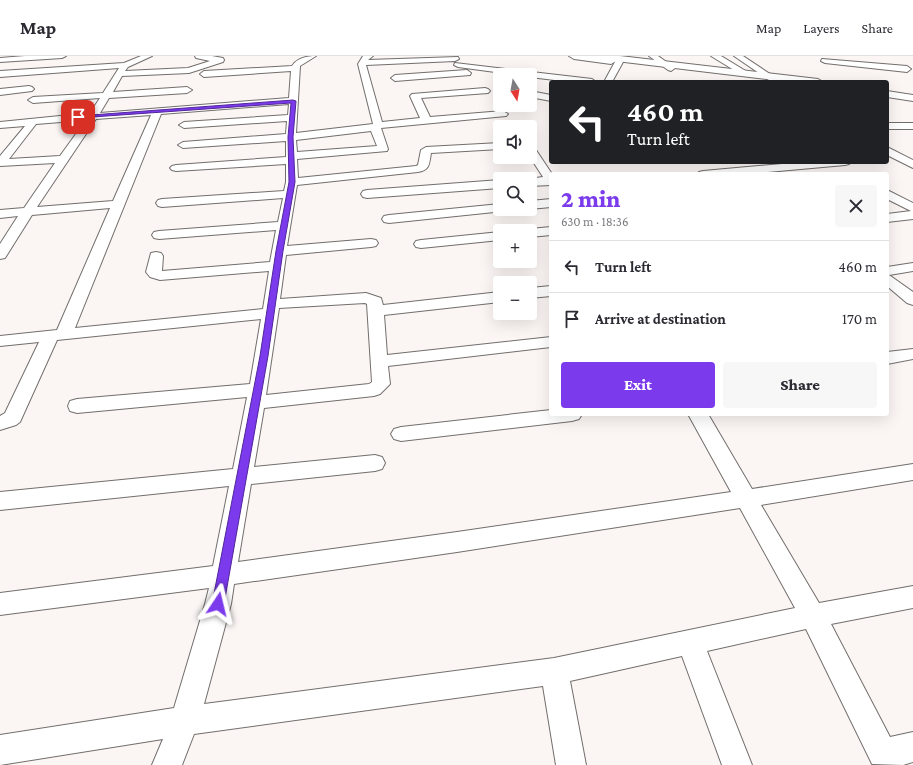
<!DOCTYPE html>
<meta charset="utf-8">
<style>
:root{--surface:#fff;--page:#f7f7f7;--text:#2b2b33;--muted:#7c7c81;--line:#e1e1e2;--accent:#7c3aed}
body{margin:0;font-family:"Crimson Pro",serif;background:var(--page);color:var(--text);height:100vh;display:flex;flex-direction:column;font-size:15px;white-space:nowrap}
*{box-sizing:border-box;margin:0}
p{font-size:13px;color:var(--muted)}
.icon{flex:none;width:22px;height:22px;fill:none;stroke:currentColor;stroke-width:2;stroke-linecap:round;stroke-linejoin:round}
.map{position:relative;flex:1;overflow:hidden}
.side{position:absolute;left:549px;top:116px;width:340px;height:244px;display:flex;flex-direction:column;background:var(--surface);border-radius:4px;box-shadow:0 4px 16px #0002}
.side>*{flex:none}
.top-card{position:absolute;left:549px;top:24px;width:340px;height:84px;border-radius:4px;box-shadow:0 4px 16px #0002;background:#202124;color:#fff;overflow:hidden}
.needle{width:26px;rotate:169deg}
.controls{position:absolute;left:493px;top:12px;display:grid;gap:8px}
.controls a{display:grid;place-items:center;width:44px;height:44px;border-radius:4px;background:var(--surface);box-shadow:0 4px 16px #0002;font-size:20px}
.pin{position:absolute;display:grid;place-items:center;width:34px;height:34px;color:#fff;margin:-17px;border-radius:8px;box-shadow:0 2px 6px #0006}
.me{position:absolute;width:44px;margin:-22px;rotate:10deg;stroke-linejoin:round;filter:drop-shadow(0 0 3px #0008)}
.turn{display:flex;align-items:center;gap:14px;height:84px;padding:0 12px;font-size:18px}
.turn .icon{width:52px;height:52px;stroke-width:2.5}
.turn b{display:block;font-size:28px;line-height:34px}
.round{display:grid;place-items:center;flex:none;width:42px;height:42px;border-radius:4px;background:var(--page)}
.head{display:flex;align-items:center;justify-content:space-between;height:68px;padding:0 12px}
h1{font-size:24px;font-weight:800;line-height:30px;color:var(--accent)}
.cta{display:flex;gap:8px;margin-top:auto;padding:8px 12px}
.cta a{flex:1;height:46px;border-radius:4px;background:var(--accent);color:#fff;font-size:16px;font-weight:800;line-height:46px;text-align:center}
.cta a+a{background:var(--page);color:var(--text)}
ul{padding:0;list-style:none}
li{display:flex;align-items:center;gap:12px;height:52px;padding:0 12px;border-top:1px solid var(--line)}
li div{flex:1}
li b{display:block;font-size:15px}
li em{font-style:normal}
header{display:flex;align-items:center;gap:24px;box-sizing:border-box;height:56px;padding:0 20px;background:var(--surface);border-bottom:1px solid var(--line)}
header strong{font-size:19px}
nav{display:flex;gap:22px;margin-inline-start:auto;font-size:14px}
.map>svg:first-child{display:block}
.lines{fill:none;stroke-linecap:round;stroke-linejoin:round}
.minor-casing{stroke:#726e6c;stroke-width:2}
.secondary-casing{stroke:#726e6c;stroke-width:2}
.minor{fill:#fff;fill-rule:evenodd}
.secondary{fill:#fff;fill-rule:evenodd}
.route{fill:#7c3aed;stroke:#51269a}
</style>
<header>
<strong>Map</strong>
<nav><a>Map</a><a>Layers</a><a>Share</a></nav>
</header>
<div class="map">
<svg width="913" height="709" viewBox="0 0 913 709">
<rect width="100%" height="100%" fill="#fbf6f4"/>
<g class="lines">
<g class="minor-casing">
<path id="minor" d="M25,0H66L62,2L0,6V2Z
M141,0H152L128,11L125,15L188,12L210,5L196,2L195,0H212L223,2L224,4L223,6L189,17L122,20L113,36L187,31L192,34L187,37L109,42L100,57L289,42L291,15L204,21L200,18L204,15L292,10C297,2 307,0 316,0L300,10L296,77L373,68L358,8L363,0H373L368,4L458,1L459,3L455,5L366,9L382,66L420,62L410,40L412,38L485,32L488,33L490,35L488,37L421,42L430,61L503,55L508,58L506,60L381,72L388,93L387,95L297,103L298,122L416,110L418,109L421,94L426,91L500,87V93L431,97C429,108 430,114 418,116L297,129L287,190L371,183L376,184L378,187L376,190L371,191L286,199L280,243L366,237L381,242L383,249L500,236V246L384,259L387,299L551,281V291L388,310L390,328L380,338L374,340L264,352L254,411L375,399L382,401L385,407L382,413L375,415L251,428L238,506L457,476L731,436L688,358H708L752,433L913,408V424L761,449L819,547L913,530V552L831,568L890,681L913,676V706L903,709L872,708L806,573L707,595L752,709H722L682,600L570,625L586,709H556L543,630L194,678L182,709H152L163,683L0,709V679L174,652L205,548L209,532L0,559V537L213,510L229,430L0,454V436L233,413L247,341L77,357L70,355L68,350L70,345L77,343L250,328L261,263L57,284L20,366L16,369L0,374V360L5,357L39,286L0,290V280L57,274L110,152L32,159L5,202L0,203V188L18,160L0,162V154L24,152L55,107L0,110V100L25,70L0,72V66L90,57L100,42L33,47L28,44L33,41L103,37L119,12L0,21V15L124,7ZM289,48L288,59L184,66L179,69L184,72L287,65L286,78L183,86L178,89L183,92L286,85V101L176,109L172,110L170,112L172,114L176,115L286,108V126L284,135L162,143L158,144L156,147L158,150L162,151L283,142L278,166L159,175L154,176L152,179L154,182L159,183L276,174L270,206L162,215L163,200L161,197L156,196L151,197L146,216L150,221L160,224L269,215L263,253L75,272L161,58ZM151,59L113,145L37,151L96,63ZM86,64L60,100L9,103L36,68ZM371,75L377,90L297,96L296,84ZM365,247L367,248L372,326L369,328L266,339L279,252ZM740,452L795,552L554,602L204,648L231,548L234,528L457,496Z
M649,0H658L675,12L671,15L668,14Z
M711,0H721L749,17L745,20L742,19Z
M734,0H743L782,26H772Z
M822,3L907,10L911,13L907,16L825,7L821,5Z
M616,4H622L623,6L612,26H604Z
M455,7L592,23L596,26H571L530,21V19H517L458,11L454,9Z
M467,14L471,17L470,19L395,25L391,22L395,19Z
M29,30L32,31L34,33L32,35L0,39V33Z
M530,35L551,39V45L530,41Z
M887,67H913V73H887Z
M530,90L534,91L552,118H551V129L530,130V123H528L543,121L530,101Z
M887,91L913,104V112L887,99Z
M805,106H851L849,108L845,109L744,118H697L699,116L703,115Z
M500,124V132L367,142L363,141L361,138L363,135L367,134Z
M887,134L913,147V163L887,166V158L911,155L887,143Z
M551,143V151L530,153V145Z
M500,148V153H506L504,155L389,167L384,166L382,163L384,160L389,159Z
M551,171V179L530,181V175H525L530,173Z
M500,176V184L421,192L416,191L414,188L416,185L421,184Z
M913,207V215L889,219L913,236V249L907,247L887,230V211Z
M551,230V240L530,242V232Z
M913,293V303L887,308V296Z
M551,354V358H582L579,363L572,365L401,385L394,383L391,378L394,373L401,371Z"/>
</g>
<g class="secondary-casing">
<path id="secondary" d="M569,0H620L818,23L823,26H792L616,5L611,8L574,3Z
M887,35L913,39V45L887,41Z"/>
</g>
<use href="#minor" class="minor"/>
<use href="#secondary" class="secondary"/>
</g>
<path class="route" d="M293,44L296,45L293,81L295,126L283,195L268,300L224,548L222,552L218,553L214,552L212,548L260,300L276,195L289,126L288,81L291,47L78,62L76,61L78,60Z"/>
</svg>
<div class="controls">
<a><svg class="needle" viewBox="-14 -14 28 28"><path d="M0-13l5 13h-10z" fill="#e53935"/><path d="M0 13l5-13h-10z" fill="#7c7c81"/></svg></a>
<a><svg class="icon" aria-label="sound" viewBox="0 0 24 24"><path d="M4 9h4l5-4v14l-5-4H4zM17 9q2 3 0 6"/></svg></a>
<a><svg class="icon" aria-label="search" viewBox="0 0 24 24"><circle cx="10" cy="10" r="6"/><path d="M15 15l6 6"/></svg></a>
<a>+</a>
<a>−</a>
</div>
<div class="pin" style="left:78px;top:61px;background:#d93025"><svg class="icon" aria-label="arrive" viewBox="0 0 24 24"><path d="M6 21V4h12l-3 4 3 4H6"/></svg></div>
<svg class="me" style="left:218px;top:548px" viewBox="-20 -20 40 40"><path d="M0-17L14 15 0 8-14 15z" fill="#7c3aed" stroke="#fff" stroke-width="4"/></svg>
<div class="top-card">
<div class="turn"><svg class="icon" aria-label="left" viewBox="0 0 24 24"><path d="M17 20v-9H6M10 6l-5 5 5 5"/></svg><div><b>460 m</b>Turn left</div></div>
</div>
<section class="side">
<div class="head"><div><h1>2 min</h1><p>630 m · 18:36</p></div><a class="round"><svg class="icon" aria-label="close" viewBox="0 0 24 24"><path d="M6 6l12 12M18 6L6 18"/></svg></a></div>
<ul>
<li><svg class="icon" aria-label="left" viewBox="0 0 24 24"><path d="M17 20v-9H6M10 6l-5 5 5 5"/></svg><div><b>Turn left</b></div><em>460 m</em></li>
<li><svg class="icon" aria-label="arrive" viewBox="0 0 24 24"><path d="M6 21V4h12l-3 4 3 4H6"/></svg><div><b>Arrive at destination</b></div><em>170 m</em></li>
</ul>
<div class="cta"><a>Exit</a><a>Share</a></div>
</section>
</div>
